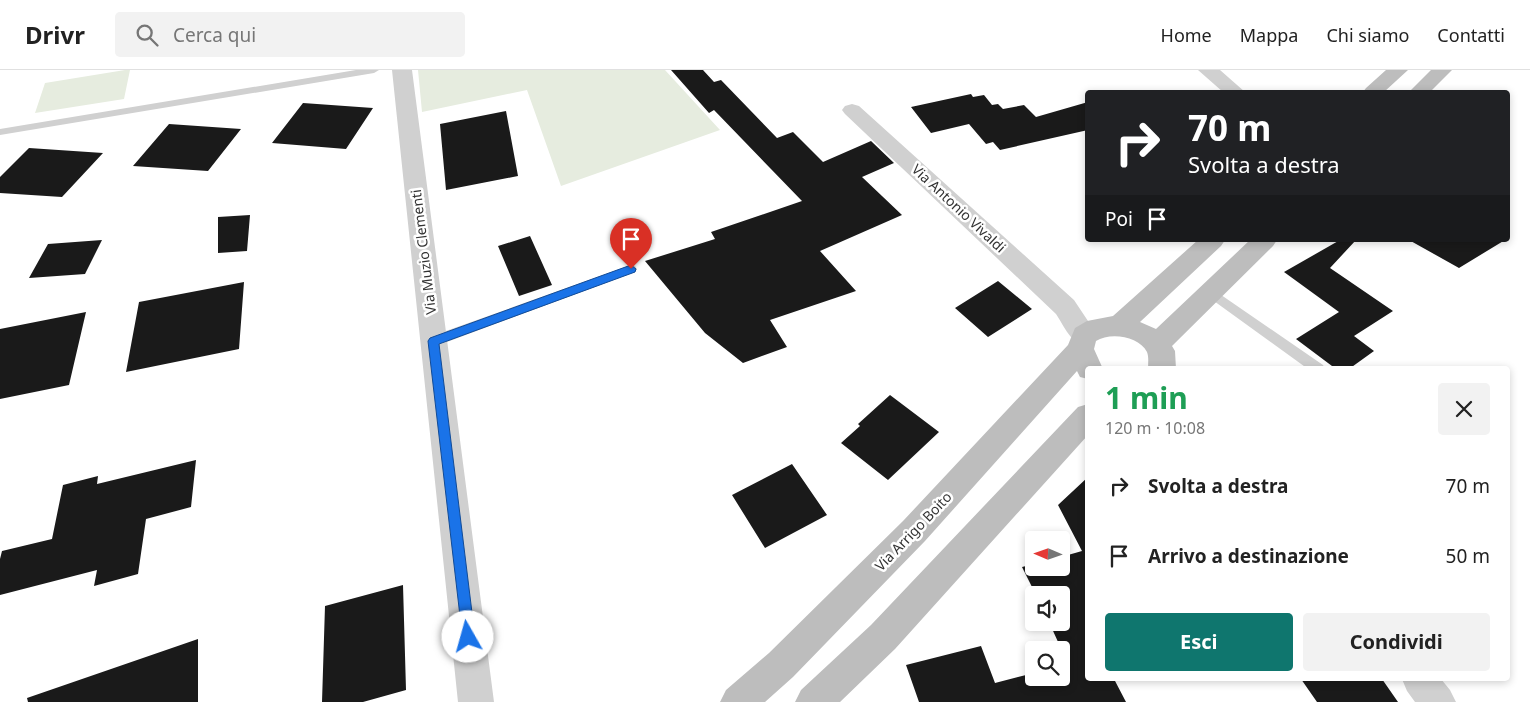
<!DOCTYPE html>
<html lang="it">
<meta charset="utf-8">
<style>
:root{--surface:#fff;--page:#f2f2f2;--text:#222;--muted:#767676;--line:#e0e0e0;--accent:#0f766e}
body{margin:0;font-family:"Noto Sans",sans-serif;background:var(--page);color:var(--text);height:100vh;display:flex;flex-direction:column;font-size:19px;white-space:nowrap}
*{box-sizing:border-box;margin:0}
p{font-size:16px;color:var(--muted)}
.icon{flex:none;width:28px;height:28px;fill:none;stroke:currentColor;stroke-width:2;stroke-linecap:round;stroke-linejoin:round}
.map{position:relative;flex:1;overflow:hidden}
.details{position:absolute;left:1085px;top:296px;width:425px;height:315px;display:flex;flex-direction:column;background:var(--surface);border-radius:5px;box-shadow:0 2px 8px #0003}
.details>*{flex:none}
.guide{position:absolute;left:1085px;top:20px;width:425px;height:152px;border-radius:5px;box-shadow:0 2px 8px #0003;background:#202124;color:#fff;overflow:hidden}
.needle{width:32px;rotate:272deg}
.fabs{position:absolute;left:1025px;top:461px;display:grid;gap:10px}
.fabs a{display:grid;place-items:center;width:45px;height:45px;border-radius:5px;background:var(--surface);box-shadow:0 2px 8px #0003;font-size:25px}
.pin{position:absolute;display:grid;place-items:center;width:42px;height:42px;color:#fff;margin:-51px -21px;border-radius:50% 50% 50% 0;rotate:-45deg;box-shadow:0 0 5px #0007}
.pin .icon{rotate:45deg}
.me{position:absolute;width:55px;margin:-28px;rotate:353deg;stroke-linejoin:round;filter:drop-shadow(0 0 4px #0008)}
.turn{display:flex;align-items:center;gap:18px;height:105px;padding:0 20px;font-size:22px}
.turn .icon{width:65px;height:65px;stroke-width:2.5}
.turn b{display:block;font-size:35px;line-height:42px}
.then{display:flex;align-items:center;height:48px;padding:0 20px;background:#0003;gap:10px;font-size:19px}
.round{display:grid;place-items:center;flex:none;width:52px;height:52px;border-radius:5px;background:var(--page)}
.summary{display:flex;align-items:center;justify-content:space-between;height:85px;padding:0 20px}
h1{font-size:30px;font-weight:700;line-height:38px;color:#1e9e55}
.action{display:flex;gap:10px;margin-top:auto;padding:10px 20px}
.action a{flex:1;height:58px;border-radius:5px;background:var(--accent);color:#fff;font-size:20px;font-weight:700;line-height:58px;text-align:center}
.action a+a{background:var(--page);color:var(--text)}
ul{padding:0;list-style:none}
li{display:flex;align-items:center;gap:15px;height:70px;padding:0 20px}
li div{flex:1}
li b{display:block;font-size:19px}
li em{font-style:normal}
header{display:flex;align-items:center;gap:30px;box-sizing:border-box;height:70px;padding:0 25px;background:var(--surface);border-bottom:1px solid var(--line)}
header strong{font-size:24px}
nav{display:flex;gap:28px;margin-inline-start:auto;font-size:18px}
.search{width:350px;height:45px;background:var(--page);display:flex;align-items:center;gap:12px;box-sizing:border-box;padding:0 18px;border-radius:5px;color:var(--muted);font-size:19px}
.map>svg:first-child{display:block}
.green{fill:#e6ecdf}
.building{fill:#1a1a1a}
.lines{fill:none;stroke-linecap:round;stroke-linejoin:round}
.lane{fill:#d0d0d0;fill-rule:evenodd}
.street{fill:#d0d0d0;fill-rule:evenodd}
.secondary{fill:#bdbdbd;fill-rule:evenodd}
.route{fill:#1a73e8;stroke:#114b97}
.labels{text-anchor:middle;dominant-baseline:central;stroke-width:5;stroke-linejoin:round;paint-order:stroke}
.street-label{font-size:14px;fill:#333;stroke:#fff}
</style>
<header>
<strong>Drivr</strong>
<div class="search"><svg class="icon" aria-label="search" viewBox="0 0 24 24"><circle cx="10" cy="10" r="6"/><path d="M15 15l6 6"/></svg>Cerca qui</div>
<nav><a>Home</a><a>Mappa</a><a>Chi siamo</a><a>Contatti</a></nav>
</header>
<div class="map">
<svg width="1530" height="632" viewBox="0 0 1530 632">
<rect width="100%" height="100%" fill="#fff"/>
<path class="green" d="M125,0H130L124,29L35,43L45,13Z
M418,0H665L720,60L561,116L527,20L422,42Z"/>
<path class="building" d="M671,0H703L714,12L721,10L777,68L793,62L823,92L871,71L894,93L862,107L902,145L820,181L856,221L770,250L787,277L743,293L705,263L645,191L715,169L711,162L802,131L714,40L709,43Z
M971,24L973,27L984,25L992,35L998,34L1003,39L1024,35L1036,47L1088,32V60L1000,80L993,72L986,74L969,54L931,63L911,37Z
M303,33L373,38L346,79L272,73Z
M506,41L518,106L446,120L440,54Z
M169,54L241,59L208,101L133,96Z
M29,78L103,83L62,127L0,123V107Z
M250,145L247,181L218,183V147Z
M530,166L552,215L519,226L498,176Z
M102,170L85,204L29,208L48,174Z
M1340,170H1356L1330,198L1393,241L1354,266L1374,281L1349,299H1336L1296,269L1339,242L1284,202Z
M1409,170H1505L1459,198Z
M998,211L1032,239L988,267L955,238Z
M244,212L239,279L126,302L139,232Z
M86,242L69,315L0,329V259Z
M890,325L939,362L888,410L841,373L860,356L858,354Z
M196,390L191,437L146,449L138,504L94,516L97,500L0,525V489L2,481L52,469L63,415L98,406L97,414Z
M792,394L827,445L765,478L732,425Z
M1088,407V609H1114L1126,632H919L906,595L981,576L995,613L1034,603V608H1061V596L1068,594L1049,552H1061V525H1036L1022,497L1034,494V498H1061V487L1082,481L1058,435Z
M403,515L406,620L363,632H322L325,536Z
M198,569V632H28L27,628Z
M1301,609H1382L1398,632H1317Z"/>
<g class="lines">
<path class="lane" d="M356,0H379L374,3L0,65V59Z
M631,195L635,196L637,199L635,202L439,275H429L427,271L429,267Z
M1211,218L1323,295L1325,299H1308L1207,226L1205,223L1207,220Z"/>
<path class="street" d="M392,0H412L494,632H458Z
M1198,0H1220L1245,22H1223Z
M852,34L859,36L1074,230L1098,266L1094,273C1073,280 1066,259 1056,244L845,44L842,40L845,36Z
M1402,609H1441L1450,620L1456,632H1415L1407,621Z"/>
<path class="secondary" d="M1386,0H1408L1384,22H1363L1366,18Z
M1431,0H1452L1430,22H1409Z
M1198,170H1225L1221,176L1140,252L1156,259L1250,170H1277L1273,176L1172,276L1175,281L1176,299H1148C1148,294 1149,287 1147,282C1139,266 1110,262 1096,271L1094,279L1103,299H1088V309L1080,307L1077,301L925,471L793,607L765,632H720L726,620L769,583L903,451L1068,275L1075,258L1087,251L1113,246Z
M1088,334V365L895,579L840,632H795L801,620L871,555L1078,337Z"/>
</g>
<path class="route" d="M631,195L636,199L635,202L439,274L475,567L473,572L468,574L463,572L428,271L430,268Z"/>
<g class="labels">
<g class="street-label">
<text transform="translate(959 138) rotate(43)">Via Antonio Vivaldi</text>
<text transform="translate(423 182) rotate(-97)">Via Muzio Clementi</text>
<text transform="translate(913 461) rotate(-46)">Via Arrigo Boito</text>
</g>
</g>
</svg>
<div class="fabs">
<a><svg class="needle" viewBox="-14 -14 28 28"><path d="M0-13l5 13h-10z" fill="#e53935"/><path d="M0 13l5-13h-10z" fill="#767676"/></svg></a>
<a><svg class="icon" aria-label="sound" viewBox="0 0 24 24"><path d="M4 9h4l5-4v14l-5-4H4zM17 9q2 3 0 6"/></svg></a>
<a><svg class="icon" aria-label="search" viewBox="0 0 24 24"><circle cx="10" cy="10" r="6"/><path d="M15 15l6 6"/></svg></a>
</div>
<div class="pin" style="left:631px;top:199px;background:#d93025"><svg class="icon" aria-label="arrive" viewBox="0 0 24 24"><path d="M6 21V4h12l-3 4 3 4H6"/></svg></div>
<svg class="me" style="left:468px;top:567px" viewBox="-20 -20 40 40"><circle r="19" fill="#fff"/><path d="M0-13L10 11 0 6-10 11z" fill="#1a73e8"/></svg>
<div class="guide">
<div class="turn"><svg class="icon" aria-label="right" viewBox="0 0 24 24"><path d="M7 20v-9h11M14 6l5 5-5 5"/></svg><div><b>70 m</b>Svolta a destra</div></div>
<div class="then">Poi<svg class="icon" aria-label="arrive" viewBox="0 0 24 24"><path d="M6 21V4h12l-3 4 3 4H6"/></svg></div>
</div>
<section class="details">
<div class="summary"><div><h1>1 min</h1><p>120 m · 10:08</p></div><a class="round"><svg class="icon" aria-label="close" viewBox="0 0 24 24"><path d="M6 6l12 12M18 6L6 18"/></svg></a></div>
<ul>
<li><svg class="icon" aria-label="right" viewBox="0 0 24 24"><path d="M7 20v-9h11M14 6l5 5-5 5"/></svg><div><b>Svolta a destra</b></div><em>70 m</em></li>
<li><svg class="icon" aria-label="arrive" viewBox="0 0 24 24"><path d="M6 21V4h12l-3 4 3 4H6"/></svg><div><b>Arrivo a destinazione</b></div><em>50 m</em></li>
</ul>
<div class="action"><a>Esci</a><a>Condividi</a></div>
</section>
</div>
